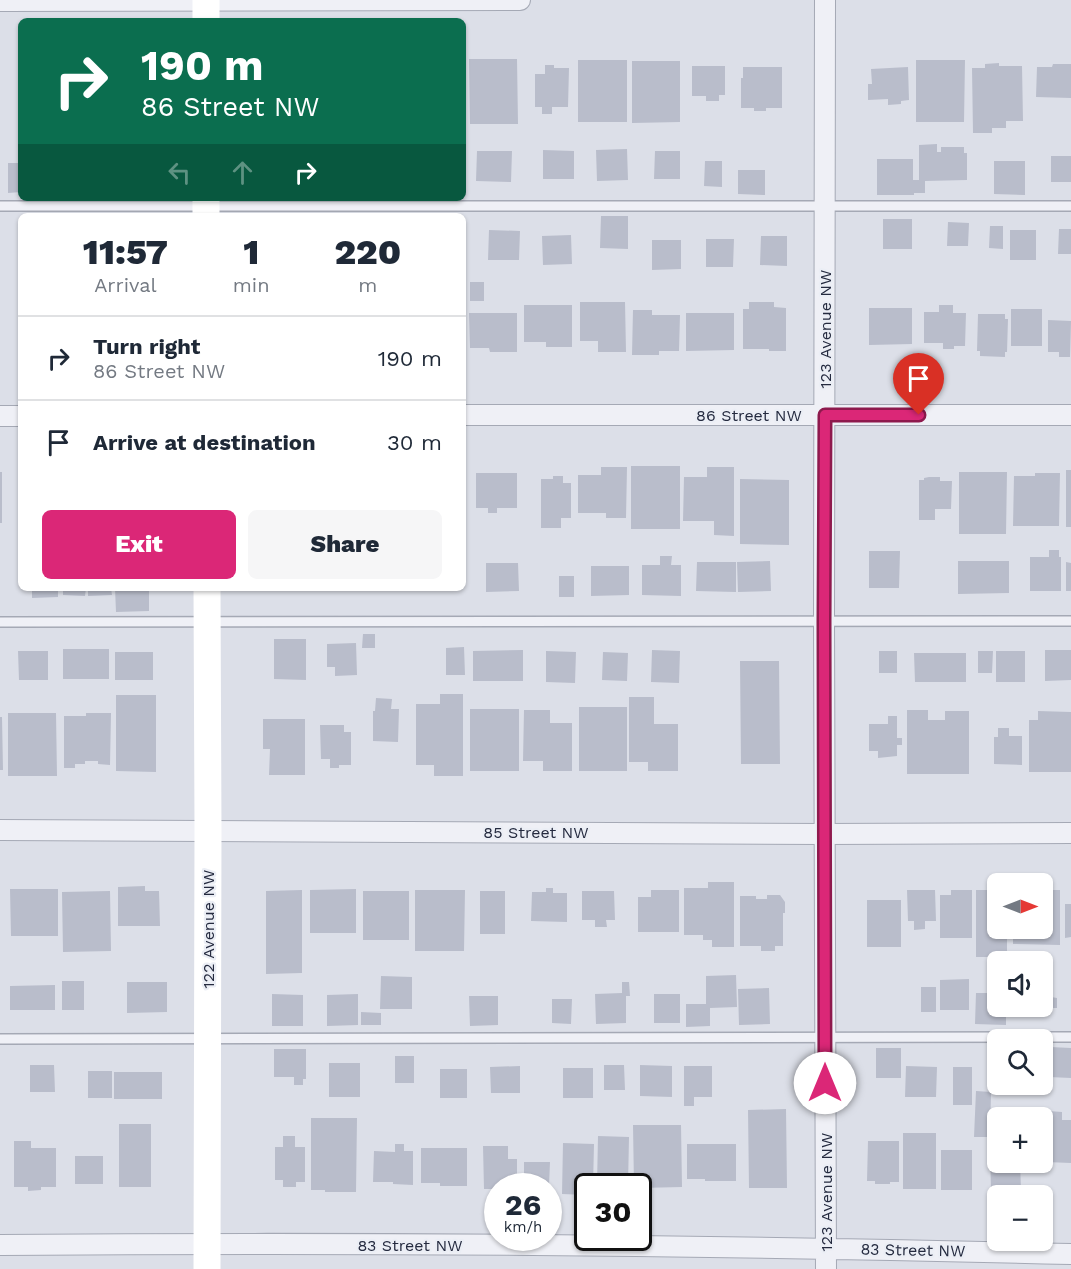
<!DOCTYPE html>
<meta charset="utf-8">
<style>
:root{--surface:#fff;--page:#f6f6f7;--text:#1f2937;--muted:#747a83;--line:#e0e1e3;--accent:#db2777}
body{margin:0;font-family:"Work Sans",sans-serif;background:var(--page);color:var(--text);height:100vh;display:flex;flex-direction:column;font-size:22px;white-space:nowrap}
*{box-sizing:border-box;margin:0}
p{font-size:20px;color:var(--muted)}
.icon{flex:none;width:33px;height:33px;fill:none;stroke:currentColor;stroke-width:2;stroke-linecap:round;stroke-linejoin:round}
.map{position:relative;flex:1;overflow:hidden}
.panel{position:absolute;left:18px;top:213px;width:448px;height:378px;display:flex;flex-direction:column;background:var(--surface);border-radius:9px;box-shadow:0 2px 4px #0004}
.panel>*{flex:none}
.top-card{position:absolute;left:18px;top:18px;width:448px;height:183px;border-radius:9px;box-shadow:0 2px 4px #0004;background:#0b6e4f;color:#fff;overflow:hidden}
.needle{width:39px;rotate:90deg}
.tools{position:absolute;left:987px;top:873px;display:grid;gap:12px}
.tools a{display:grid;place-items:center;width:66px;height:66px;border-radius:9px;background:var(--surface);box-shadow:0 2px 4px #0004;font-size:30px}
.speed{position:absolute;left:484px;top:1173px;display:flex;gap:12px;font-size:30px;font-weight:700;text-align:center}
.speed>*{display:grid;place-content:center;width:78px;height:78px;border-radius:50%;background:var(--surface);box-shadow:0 2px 4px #0004;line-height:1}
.speed small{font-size:15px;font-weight:400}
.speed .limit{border:3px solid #111;border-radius:9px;background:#fff;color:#111}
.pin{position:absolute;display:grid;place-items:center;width:51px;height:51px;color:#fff;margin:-62px -26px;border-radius:50% 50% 50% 0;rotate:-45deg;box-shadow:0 0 6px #0007}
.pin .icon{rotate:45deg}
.me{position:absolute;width:66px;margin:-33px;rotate:0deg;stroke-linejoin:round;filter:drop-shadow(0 0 4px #0008)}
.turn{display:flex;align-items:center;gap:21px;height:126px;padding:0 24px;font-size:27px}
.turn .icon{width:78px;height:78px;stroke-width:2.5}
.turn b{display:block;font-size:42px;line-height:51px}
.lanes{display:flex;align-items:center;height:57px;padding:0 24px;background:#0003;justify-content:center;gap:30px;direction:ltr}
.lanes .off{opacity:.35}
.eta{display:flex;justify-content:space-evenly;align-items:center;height:102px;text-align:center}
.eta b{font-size:36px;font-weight:800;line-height:42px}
.button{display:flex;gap:12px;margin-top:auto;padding:12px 24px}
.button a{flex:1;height:69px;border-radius:9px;background:var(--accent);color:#fff;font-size:24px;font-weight:800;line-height:69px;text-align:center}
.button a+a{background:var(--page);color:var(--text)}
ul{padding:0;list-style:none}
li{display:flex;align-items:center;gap:18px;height:84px;padding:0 24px;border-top:2px solid var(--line)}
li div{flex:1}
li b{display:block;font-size:22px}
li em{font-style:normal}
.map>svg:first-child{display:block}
.building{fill:#b9bdcb}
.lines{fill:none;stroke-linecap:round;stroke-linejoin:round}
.lane-casing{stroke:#a5a9b5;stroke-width:12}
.street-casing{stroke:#a5a9b5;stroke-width:22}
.lane{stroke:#eff0f6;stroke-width:9}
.street{stroke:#eff0f6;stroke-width:20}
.secondary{stroke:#fff;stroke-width:27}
.route-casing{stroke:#8e194d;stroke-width:15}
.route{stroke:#db2777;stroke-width:10}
.labels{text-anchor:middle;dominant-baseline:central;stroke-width:4.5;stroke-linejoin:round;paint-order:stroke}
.street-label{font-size:16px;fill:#242a3f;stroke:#ebeef5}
</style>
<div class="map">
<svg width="1071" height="1269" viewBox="0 0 1071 1269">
<rect width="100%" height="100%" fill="#dcdfe8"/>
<path class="building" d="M469,59H517L518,124H470Z
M578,60H627V122H578Z
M916,60H965L964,122H916Z
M632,61H680V122L632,123Z
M999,63V66H1022L1023,121H1006V128H992V133H973L972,68H985V64Z
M1053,64H1071V98L1036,97L1037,67H1052Z
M545,65H554V68H569L568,107H552V114H542V107H535V74H545Z
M692,66H725V95H719V101H706V96H692Z
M743,67H782V108H766V111H754V108H741V78H743Z
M908,67L909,100L901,101V104L888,105V99L868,100V84H872L871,69Z
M937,144V152H941V147H964V153H967V180L925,181V193H914V195H877V159H913V180H919V145Z
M627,149L628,180L597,181L596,150Z
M543,150L574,151V179H543Z
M477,151H512L511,182L476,181Z
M655,151H680V179H654Z
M1051,156H1071V182H1051Z
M705,161H722V187L704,186Z
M994,161H1025V195L994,194Z
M8,163H21V192L8,193Z
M738,170H765V195L738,194Z
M601,216H628V249L600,248Z
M883,219H912V249H883Z
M948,222L969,223L968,246H947Z
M990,226H1003V249L989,248Z
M1059,229H1071V254H1058Z
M489,230L520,231L519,260H488Z
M1010,230H1036V260H1010Z
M571,235L572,264L543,265L542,236Z
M761,236H787V266L760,265Z
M706,239H734L733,267H706Z
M652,240H681V269L652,270Z
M470,282H484V301H470Z
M580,302H625L626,352H598V341H580Z
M749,302H774V307L786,308V351H769V349H743V309H749Z
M524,305H572V347H546V342H524Z
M939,305H953V313H966L965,346H954V349H943V343H924V312H939Z
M869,308H912V344L869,345Z
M1011,309H1042V346H1011Z
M633,310H652V315H680L679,351H659V355H632Z
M469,313H517V352H490L489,348H470Z
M686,313H734V350L686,351Z
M978,314H1005V319H1008L1007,352H1005V357L980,356V351H977Z
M1048,320L1071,321L1070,357H1059V352H1048Z
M631,466H680V529H631Z
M601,467H627L626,518H606V513H578V475H601Z
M707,467H734V536L714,535V521H683L684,477H707Z
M1066,470H1071V527H1066Z
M0,472H2V523H0Z
M959,472H1007L1006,534H959Z
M476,473H517V508H497V513H488V508H476Z
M1035,473H1060L1059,526H1013L1014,476H1035Z
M553,476H563V483H571V518H561V528H541V479H553Z
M929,477H940V481H952L951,509H935V520H919V480H924V478Z
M740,479L789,480V545L740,544Z
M19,482H21V512H19Z
M1049,550H1059V557H1061V591H1030V557H1049Z
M869,551H900L899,588H869Z
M660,556H672L671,565H681V596L642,595V565H660Z
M770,561L771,591L738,592L737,562Z
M958,561H1009V593L958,594Z
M697,562H736V592L696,591Z
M1066,562L1071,563V591H1066Z
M486,563H518L519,591L486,592Z
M591,566H629V595L591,596Z
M559,576H574V597H559Z
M32,588H58V597L32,598Z
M63,588H86L85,596L63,595Z
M88,588H111L112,595L88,596Z
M115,588H149V611L116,612Z
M363,634H375V648H362Z
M274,639H306V680L274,679Z
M356,643L357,675L335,676V667H327V644Z
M464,647L465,675H446V648Z
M63,649H109V679H63Z
M523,650V681H473V651Z
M652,650L680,651L679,683L651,682Z
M1045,650H1071V680L1045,681Z
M18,651H48V680H19Z
M546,651L576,652L575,683L546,682Z
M879,651H897V673H879Z
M978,651H993L992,673H978Z
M996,651H1025V682H996Z
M115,652H153V680H115Z
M603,652L628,653L627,681L602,680Z
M914,653H966V682H915Z
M740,661H779L780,764H741Z
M440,694H463V776H434V765H416V704H440Z
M116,695H156V772L116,771Z
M629,697H654V724H678V771H648V762H629Z
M376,698L392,699L391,709H399L398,742L373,741V711H375Z
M579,707H627V771H579Z
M470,709H519V771H470Z
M524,710H550V723H572V771H543V761H523Z
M907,710H928V720H945V711H969V774H907Z
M1038,711L1071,712V772H1029V720H1038Z
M8,713H56L57,776H8Z
M86,713H111L110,765L98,764V761H85V764H75V768H64V716H86Z
M888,716H897V738H902V745H897V756L878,758V751H869V724H888Z
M0,717H2L3,770H0Z
M263,719H305V775H269L270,749H263Z
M320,725H344V732H351V765H339V768H330V759H321Z
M998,728H1009V736H1022V765L994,764V737H998Z
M708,882H734V947H712V940H703V935H684V888H708Z
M145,886V891H159L160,926H118V887Z
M546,888H553V893H567V922L531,921L532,892H546Z
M10,889H58V936H11Z
M356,889V933H310V890Z
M302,890V973L266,974V891Z
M415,890H465L464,951H415Z
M651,890H679V932H638V897H651Z
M907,890H935L936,921H925V929L914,930V921H908Z
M951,890H972V938H940V895H951Z
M976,890H998V928H1007V957H976Z
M1042,890H1060V945L1013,944V928H1042Z
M110,891L111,951L63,952L62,892Z
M363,891H409V940H363Z
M480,891H505V934H480Z
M582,891H614L615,920H606L607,927H595V920H582Z
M767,895H780L785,902V913H783V946H775V951H761V946H740V896H756V899H767Z
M867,900H901V947H867Z
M1065,904H1071V937L1065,938Z
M736,975L737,1007L710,1008V1026L686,1027V1004H706V976Z
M381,976L412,977V1009H380Z
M969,979V1010H940V980Z
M62,981H84V1010H62Z
M1042,981L1052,982L1051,997L1057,998V1008H1042Z
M127,982H167V1012L127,1013Z
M622,982H629L630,996H626V1023L596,1024L595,994L622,993Z
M55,985V1010H10V986Z
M921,987H936V1012H921Z
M769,988L770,1024L739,1025L738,989Z
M976,993H998V1006H1006V1025L975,1024Z
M272,994L303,995V1026H272Z
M358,994V1025L327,1026V995Z
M654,994H680V1023H654Z
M469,996H498V1025L470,1026Z
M552,999H572L571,1024L552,1023Z
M361,1012L381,1013V1025H361Z
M1050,1047L1071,1048V1078L1049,1077Z
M876,1048H901V1078H876Z
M274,1049H306V1079H303V1085H294V1077H274Z
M395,1056H414V1083H395Z
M329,1063H360V1097H329Z
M30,1065H54L55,1092H30Z
M604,1065H624L625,1090H604Z
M640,1065L672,1066V1097L640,1096Z
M520,1066V1093H491L490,1067Z
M684,1066H712V1097H694V1106H684Z
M906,1066L937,1067L936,1097H905Z
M953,1067H972V1105H953Z
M563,1068H593V1098H563Z
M440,1069H467V1098H440Z
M88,1071H112V1098H88Z
M114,1072H162V1099H114Z
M976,1091L991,1092L990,1137H974Z
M786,1109L787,1188H749L748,1110Z
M1048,1111L1062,1112V1120H1071V1163L1046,1162Z
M311,1118H357L356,1192H325V1190H311Z
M119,1124H151V1187H119Z
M633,1125H681L682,1187L639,1188V1186H634Z
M903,1133H936V1189H903Z
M283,1136H295V1147H305V1182H296V1187H283V1180H275V1147H283Z
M598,1136L629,1137L628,1186L597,1185Z
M14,1141H31V1148H56V1187H41V1190L28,1191V1187H14Z
M868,1141H899V1182H890V1184H875V1181H867Z
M563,1143L594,1144L593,1186H588V1195L562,1194Z
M395,1144H404V1151H413V1185L393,1184V1182H373L374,1151L395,1152Z
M687,1144H736V1181H705V1179H687Z
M483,1146H508V1159H517V1186H498V1194H494V1189H484Z
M421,1148H467V1186H440V1183H421Z
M941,1150H972V1190H941Z
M990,1151H998V1162H1020L1021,1190H991Z
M75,1156H103V1184H75Z
M524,1162H550L549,1186H524Z"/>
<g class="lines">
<g class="lane-casing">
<path id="lane" d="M0,206H1071
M0,622L1071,621
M0,1039L1071,1037"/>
</g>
<g class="street-casing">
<path id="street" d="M825,0L824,621L826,1269
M0,1L520,0
M464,415H1071
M0,416H21
M0,830L824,834L1071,833
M0,1245C357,1242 714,1245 1071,1254"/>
</g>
<use href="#lane" class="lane"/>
<use href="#street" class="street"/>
<path class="secondary" d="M206,0V21
M206,198V216
M207,588L208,830L207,1269"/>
</g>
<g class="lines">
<g class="route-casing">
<path id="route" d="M825,1083L824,621L825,415H919"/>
</g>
<use href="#route" class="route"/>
</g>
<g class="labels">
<g class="street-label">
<text transform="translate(825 329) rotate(-90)">123 Avenue NW</text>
<text x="749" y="415">86 Street NW</text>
<text x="536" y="832">85 Street NW</text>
<text transform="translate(208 929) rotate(-90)">122 Avenue NW</text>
<text transform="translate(826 1192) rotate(-90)">123 Avenue NW</text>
<text x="410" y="1245">83 Street NW</text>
<text transform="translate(913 1250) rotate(1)">83 Street NW</text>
</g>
</g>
</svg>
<div class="tools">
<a><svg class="needle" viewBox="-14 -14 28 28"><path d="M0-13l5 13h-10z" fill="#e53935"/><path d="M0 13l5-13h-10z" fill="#747a83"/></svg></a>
<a><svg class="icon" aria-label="sound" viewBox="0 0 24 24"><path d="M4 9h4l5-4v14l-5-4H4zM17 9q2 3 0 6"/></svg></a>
<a><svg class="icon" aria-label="search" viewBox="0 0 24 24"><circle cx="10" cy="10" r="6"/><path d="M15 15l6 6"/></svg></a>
<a>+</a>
<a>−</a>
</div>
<div class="speed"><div>26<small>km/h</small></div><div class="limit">30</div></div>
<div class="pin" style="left:919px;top:415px;background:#d93025"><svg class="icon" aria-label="arrive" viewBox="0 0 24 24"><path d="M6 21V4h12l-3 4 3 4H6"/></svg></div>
<svg class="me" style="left:825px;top:1083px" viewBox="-20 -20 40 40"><circle r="19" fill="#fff"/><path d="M0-13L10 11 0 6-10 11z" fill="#db2777"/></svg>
<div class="top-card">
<div class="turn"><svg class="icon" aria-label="right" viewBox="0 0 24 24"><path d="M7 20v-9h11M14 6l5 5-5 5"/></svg><div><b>190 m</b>86 Street NW</div></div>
<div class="lanes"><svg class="icon off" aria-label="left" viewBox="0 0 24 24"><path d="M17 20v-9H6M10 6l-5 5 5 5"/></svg><svg class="icon off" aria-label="ahead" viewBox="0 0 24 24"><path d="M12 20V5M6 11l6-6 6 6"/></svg><svg class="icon" aria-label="right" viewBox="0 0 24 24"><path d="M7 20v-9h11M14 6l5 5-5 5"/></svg></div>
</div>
<section class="panel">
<div class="eta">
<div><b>11:57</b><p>Arrival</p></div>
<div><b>1</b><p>min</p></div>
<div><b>220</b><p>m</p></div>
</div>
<ul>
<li><svg class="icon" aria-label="right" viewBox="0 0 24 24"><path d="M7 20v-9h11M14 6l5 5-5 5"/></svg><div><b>Turn right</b><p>86 Street NW</p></div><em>190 m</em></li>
<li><svg class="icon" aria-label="arrive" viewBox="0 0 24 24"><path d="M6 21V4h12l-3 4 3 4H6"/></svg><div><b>Arrive at destination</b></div><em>30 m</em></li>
</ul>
<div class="button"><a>Exit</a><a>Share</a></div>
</section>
</div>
